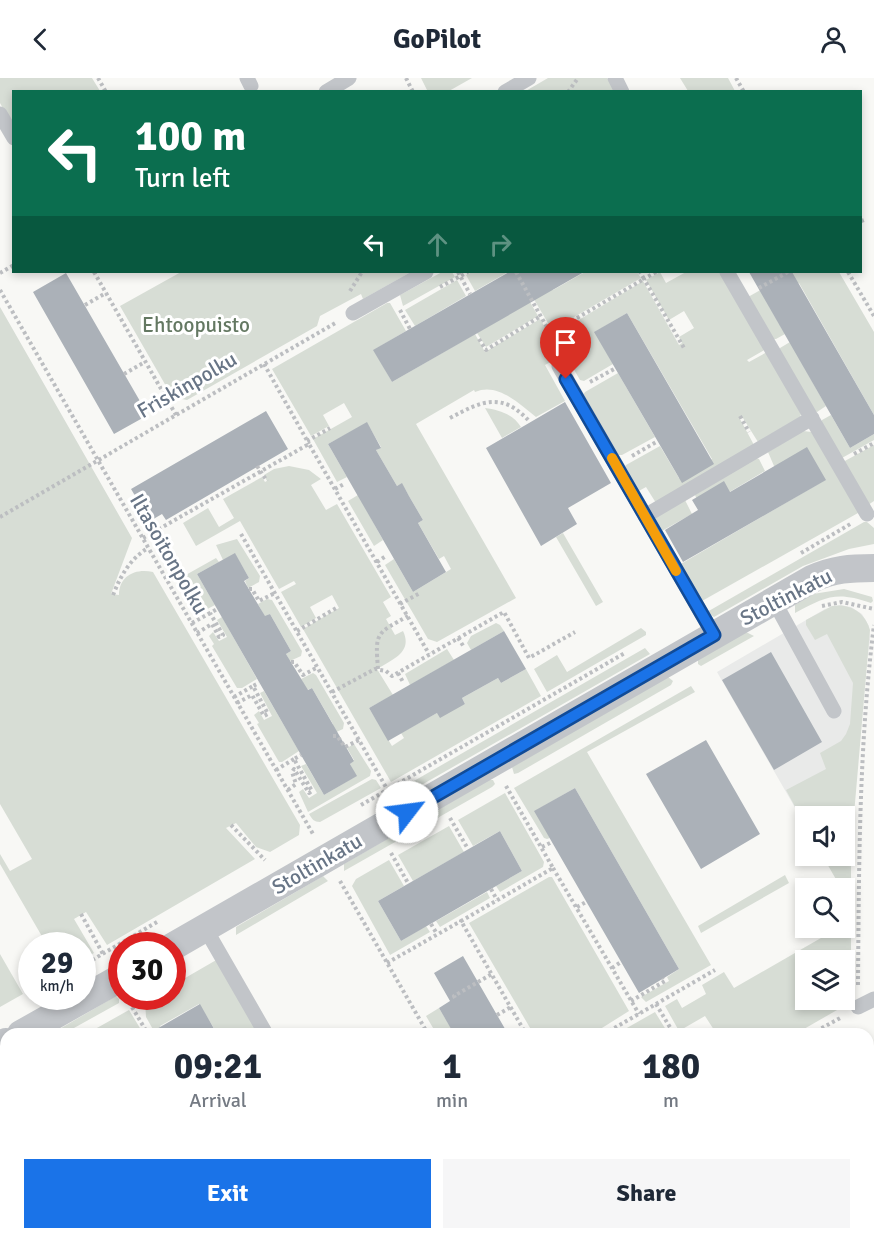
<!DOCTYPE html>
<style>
:root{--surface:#fff;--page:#f6f6f7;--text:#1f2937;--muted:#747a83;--accent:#1a73e8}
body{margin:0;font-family:Signika,sans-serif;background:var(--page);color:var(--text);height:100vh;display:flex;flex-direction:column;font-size:22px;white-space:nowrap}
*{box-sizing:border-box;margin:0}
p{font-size:20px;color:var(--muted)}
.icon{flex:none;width:33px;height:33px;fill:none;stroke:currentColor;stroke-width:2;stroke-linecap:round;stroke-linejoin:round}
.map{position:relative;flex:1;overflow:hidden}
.sheet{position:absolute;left:0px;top:950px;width:874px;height:212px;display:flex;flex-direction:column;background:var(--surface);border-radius:18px 18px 0 0;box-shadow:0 3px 9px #0003}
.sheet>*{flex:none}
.top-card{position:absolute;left:12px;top:12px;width:850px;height:183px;border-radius:0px;box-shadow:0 3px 9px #0003;background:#0b6e4f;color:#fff;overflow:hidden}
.fabs{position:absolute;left:795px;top:728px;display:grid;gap:12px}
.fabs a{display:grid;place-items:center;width:60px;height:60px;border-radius:0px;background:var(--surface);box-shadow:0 3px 9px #0003;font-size:30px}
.speed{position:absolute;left:18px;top:854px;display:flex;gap:12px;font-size:30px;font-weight:700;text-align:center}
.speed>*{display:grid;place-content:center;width:78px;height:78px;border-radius:50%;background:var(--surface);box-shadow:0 3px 9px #0003;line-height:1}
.speed small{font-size:15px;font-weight:400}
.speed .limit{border:9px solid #d22;background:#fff;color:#111}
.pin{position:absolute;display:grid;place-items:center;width:51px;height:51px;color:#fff;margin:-62px -26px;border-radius:50% 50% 50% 0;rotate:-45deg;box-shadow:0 0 6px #0007}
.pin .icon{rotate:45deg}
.me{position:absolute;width:66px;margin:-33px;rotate:60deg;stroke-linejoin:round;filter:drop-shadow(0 0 4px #0008)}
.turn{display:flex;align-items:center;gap:21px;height:126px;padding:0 24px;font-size:27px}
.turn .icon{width:78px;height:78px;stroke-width:2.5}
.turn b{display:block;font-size:42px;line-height:51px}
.lanes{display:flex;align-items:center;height:57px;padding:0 24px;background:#0003;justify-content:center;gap:30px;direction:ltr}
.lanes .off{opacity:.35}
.eta{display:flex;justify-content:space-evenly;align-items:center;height:102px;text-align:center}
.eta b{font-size:36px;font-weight:800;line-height:42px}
.button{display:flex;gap:12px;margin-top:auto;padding:12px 24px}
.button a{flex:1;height:69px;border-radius:0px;background:var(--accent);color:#fff;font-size:24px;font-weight:800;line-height:69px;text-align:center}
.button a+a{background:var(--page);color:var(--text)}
header{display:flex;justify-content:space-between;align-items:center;height:78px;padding:0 24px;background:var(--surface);font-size:27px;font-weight:800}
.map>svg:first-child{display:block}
.built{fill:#e9eae9}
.green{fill:#d7ddd5;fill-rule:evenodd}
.building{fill:#abb1b8}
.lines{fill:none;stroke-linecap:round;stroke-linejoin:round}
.path{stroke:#bcbec1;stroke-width:4;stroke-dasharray:3 3;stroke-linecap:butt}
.service{stroke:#c2c5c9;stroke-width:15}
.minor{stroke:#c2c5c9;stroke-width:28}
.route-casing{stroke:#114b97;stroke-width:15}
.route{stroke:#1a73e8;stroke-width:10}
.slow{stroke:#f59e0b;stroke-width:10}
.labels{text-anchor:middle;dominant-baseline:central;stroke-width:6;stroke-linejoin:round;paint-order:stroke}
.park-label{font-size:21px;fill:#647862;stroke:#fff}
.street-label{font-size:21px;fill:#687586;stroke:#fff}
</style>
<header><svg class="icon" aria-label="back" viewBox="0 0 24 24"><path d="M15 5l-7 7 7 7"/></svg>GoPilot<svg class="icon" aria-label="person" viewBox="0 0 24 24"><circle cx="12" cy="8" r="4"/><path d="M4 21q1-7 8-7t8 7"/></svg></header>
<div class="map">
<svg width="874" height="1160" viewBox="0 0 874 1160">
<rect width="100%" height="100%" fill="#f8f8f5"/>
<path class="built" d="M840,527L851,529L862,536L869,548L870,562L844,738H806L805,747L717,594L825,531Z"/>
<path class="green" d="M0,0H92L100,13L14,14L13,49L0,25Z
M421,0H472L449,13L428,14Z
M548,0H607L615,13L524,14Z
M680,0H728L735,13H688Z
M181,194H411L363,221L361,216L320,238L317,248L187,322L177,320L174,322L120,228Z
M442,194H452L455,199L403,228L400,217Z
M472,194H513L538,238L486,269L477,255L526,226L508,194L475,213L466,197Z
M518,194H542L553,212L585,194H637L641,200L552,252Z
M660,194L666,205L686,194H720L766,271L747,282L749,284L767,274L801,336L800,339L758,364L743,340L740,341L754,367L656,425L646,409L637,414L625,389L626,387L660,368L679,400L712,381L627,235L595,254L613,286L584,303L580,302L554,257L643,203L679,267L682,265L679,259L694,250L684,233L669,242L646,202Z
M792,194H839L874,254V337L799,205L766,223L785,256L776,261H772L748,219Z
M457,202L466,218L415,248L405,232Z
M387,225H390L406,253L374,272L392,304L475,256L485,274L540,241L562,278L545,287L565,323L536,339C519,326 498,304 475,314L474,312L416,346L516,520L437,564L428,561L385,487L394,481L413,514L451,491L444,478L439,481L418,445L423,442L402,406L397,408L376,372L381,369L367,345L328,366L347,399L337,404L313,361L352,339L344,325L323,337L329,348L311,358L272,291Z
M0,229L132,460L111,516L119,517C119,498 135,490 153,494L300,747L299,757L270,774L256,769L236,745L226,750L255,781L107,867L86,834L74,841L94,875L83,881L82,867H47L0,786V776L10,793L32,781L0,726Z
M790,264L826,328L817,334L814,333L779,273L780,270Z
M618,295L655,359L622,377H618L583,317L585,314Z
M485,330C499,332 513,336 521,349L502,360Z
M831,337L850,370L874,356V362L842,380L821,346L822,342Z
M803,353L812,354L858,432V435L702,523L679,487L825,402L774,388L768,374Z
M874,367V423L868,427L843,384Z
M756,380L759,381L765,393L701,431L695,417Z
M289,388L309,392L321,401L311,407L326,432L337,426L391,519L383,524L391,538L386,541L395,557L403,553C413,574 393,581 377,591L393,617L369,630L392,668L404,660L401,655L437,635L465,626L462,620L498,600L501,605L526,591L541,618L391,704L303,551L339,530L332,517L310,529L316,540L301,549L281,514L296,506L294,503L279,511L240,443L196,468L183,445L208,430L219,449L234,440L223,421L262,399L265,404L267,403L264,397L274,391Z
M358,417L383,462L374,468L348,423Z
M685,422L692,436L660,454L655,444L656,438Z
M864,444H867L874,450V466L849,471L803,488L714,539L707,534Z
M563,455L603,524L596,528L556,459Z
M237,461L260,498L259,504L248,510L245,503L249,500L235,476L223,482L216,467Z
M216,480L219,484L197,496L215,527L196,537L175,503Z
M844,511L872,519L873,523L871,525C837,513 826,518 795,535V527L813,516Z
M267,521L272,522L302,573L301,578L290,583L286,576L291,573L270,536L265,539L258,526Z
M832,528C850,525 865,534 870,552L851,771V924L797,955H716L705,938L679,953L665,928L677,921L682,930L706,916L702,907L724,894L734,910L840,849H844V810H841L822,777H844V738H806L805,747L786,712L826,691L820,675L841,663L846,656L850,646L853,605L827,556L815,562L806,547V542ZM806,882H844V921H806Z
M222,539L257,601L242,610H237L212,568L214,566L209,558L213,554L219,563L227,559L217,542Z
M496,545L500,547L504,553L471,572L467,565L471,558Z
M641,550L646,554V557L547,614L534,591L557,577L567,594Z
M746,554L754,558L701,588L698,586V582Z
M645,570L650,576L404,717L400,711Z
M447,571L454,582L410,607L405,596Z
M313,595L316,597L344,645L343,651L332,656L333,646L312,610L307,612L301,601Z
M668,599L673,603L671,607L518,695L514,696L512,689Z
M691,608L695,614L587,674L711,887L646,924L641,919L669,903L667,899L679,891L575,710L535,733L550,760L547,761L544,760L514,710Z
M264,613L299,673L282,684H279L257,646L259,645L254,637L259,633L264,642L272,638L260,615Z
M354,666L371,693L370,698L308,734L299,714L303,711L309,720L317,715L301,688L306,686L324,717L356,698L350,686L354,682L347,670Z
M372,701L376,702L381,710L320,744C314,744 312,741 309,736Z
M489,702H493L495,706L492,709L344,793V786Z
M505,715L544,784L543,789L500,814L496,808L522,793L500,753L473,768L458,742Z
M449,748L464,774L413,803L398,777Z
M389,782L404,808L378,823L401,863L426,848L430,854L390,877L352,808L356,801Z
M785,797L789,805L701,855L698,848Z
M323,798L328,803L236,857V849Z
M549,799H552L629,933L594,955H533L469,845Z
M487,814L490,820L440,849L436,843Z
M0,876L23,916L0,929Z
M218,881L260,955H217L199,926L160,948L164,955H155L146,939L145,923L153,918H172L173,907Z
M116,918L119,921V925L65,955L51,956Z
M439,930L454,955H436L426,938Z
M129,932L143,955H88Z
M655,934L668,955H618Z
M54,1155H70L73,1159L81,1155H137L140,1160H45Z
M760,1155H864V1160H751Z"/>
<path class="building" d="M509,194H584L392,304L373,272Z
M749,194H792L874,337V356L850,370Z
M66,195L148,337L114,356L33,214Z
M627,235L714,386L682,405L594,254Z
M565,324L611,405L568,430L577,446L541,468L486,370Z
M266,333L288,371L166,442L162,436L150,443L131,411Z
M367,344L381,370L376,372L397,408L402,405L409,418L423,442L418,445L446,494L413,514L328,366Z
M807,369L826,402L683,484L665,452L698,432L692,422L724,403L730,414Z
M235,475L249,500L244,503L265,538L270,536L291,573L286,576L308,612L312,610L354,683L350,686L357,698L324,717L197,496Z
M504,553L526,591L501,605L498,600L462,620L465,626L440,640L437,635L388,663L369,630Z
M771,574L822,664L774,692L722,602Z
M706,662L760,756L701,791L646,696Z
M575,710L679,891L639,915L534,733Z
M500,753L522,793L401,863L378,823Z
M463,878L497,937L508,956H454L439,930L450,923L434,895Z
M200,926L217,956H148Z"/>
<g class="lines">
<path class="path" d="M98,0L106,14
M406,0L413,14
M736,0L744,14
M568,14L578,0
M861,143L864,142
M94,194L176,337
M458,194L470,216
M516,194L558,269
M656,194L644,201L684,270
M848,194L874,238
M0,195L14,187
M440,209L468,194
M759,210L788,194
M0,212L313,756
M350,213L362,194
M85,227L106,215
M400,232L410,251
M551,255L644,201L640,194
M479,261L486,272L541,238
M264,286L309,366
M124,296L145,284
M590,304L616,290
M740,338L749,354
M450,340C482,323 502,313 530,344
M307,363L330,350
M854,376L874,365
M632,378L658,363
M257,388L267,403
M335,411L344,406
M0,439L337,244
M241,456L387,711
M143,460L309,366L429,576
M801,475L852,445
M377,484L386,478
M249,511H252L259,523L275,515
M113,517C121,497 130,481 148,470
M400,526L420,515
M822,528L842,524L874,531
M192,545L210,535
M297,553L338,529
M197,555L212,546L219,559L223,557L210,535L217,531
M458,560L464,569
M291,584H294L303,597L318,589
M378,591C375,554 376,556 408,538
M398,595L403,604
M332,614L375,591L386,593L392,598L504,534L529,580L575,554
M234,619L253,608
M237,625L252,617L264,638L268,636L253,608L259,605
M333,658H337L345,669L359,662
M276,692L294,681
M506,708L553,790L461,843L526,956
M288,712L296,706L292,694L294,691L309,715L312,713L294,681L301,677
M361,727L625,575
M450,740L468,771
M231,747L265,782
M542,769L552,764
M391,775L408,805
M553,790L639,936
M340,803L428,956
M491,811L497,822
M577,829L586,824
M81,836L103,876
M431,846L437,856
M387,885L461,843
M82,888L157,844
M612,890L621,884
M172,900L180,895
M858,907C859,786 859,666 874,547
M455,920L454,918L492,896
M631,923L665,903L663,900
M129,924L148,956
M656,926L674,956
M497,937L511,929
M604,956L715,892
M811,956L842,939
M0,1000L6,996
M868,1133L872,1160
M28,1155L31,1160
M186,1155L189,1160
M292,1155L294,1158L309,1160
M636,1155L639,1160
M264,1158L270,1155
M39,1160L48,1155
M225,1160L234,1155
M372,1160L381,1155
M533,1160L541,1155"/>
<path class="service" d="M247,0L251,8
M615,0L622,14
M326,14L349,0
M505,14L529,0
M0,36L14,60
M727,194L867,436
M353,235L426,194
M559,288L714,557
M645,438L812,340
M774,523L834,633
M205,850L266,956
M858,929L874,921"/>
<path class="minor" d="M172,869L812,501C833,491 851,490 874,490
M21,956L122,899
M0,968L6,964
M0,1107L6,1103
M143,1155L146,1160"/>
</g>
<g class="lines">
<g class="route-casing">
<path id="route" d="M407,734L714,557L566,301"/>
</g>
<use href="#route" class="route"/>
<path class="slow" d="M612,380L676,493"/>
</g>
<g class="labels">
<g class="park-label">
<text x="196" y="247">Ehtoopuisto</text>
</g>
<g class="street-label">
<text transform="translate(187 307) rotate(-30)">Friskinpolku</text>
<text transform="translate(169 476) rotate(60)">Iltasoitonpolku</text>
<text transform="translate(786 519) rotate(-27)">Stoltinkatu</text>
<text transform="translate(317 786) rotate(-30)">Stoltinkatu</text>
</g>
</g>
</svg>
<div class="fabs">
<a><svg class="icon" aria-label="sound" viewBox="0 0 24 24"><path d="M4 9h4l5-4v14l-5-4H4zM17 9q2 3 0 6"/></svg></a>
<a><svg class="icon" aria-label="search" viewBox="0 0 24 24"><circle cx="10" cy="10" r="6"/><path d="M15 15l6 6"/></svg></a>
<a><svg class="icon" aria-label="layers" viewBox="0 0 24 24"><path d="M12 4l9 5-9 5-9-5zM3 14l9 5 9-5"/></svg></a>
</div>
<div class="speed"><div>29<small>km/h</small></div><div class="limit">30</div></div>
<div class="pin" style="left:566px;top:301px;background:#d93025"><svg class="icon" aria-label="arrive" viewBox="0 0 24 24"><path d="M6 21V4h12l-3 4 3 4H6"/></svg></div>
<svg class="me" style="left:407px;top:734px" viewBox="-20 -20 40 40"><circle r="19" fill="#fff"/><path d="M0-13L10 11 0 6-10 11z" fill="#1a73e8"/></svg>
<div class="top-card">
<div class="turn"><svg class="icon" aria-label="left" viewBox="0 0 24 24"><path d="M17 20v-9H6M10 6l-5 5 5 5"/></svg><div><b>100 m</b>Turn left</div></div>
<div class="lanes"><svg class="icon" aria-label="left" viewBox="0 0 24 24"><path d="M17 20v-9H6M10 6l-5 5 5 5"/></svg><svg class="icon off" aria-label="ahead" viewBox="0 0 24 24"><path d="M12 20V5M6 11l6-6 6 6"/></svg><svg class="icon off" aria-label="right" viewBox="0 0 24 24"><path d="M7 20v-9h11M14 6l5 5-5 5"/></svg></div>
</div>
<section class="sheet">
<div class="eta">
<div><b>09:21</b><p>Arrival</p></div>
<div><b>1</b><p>min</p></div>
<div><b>180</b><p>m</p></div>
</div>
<div class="button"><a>Exit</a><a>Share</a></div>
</section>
</div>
